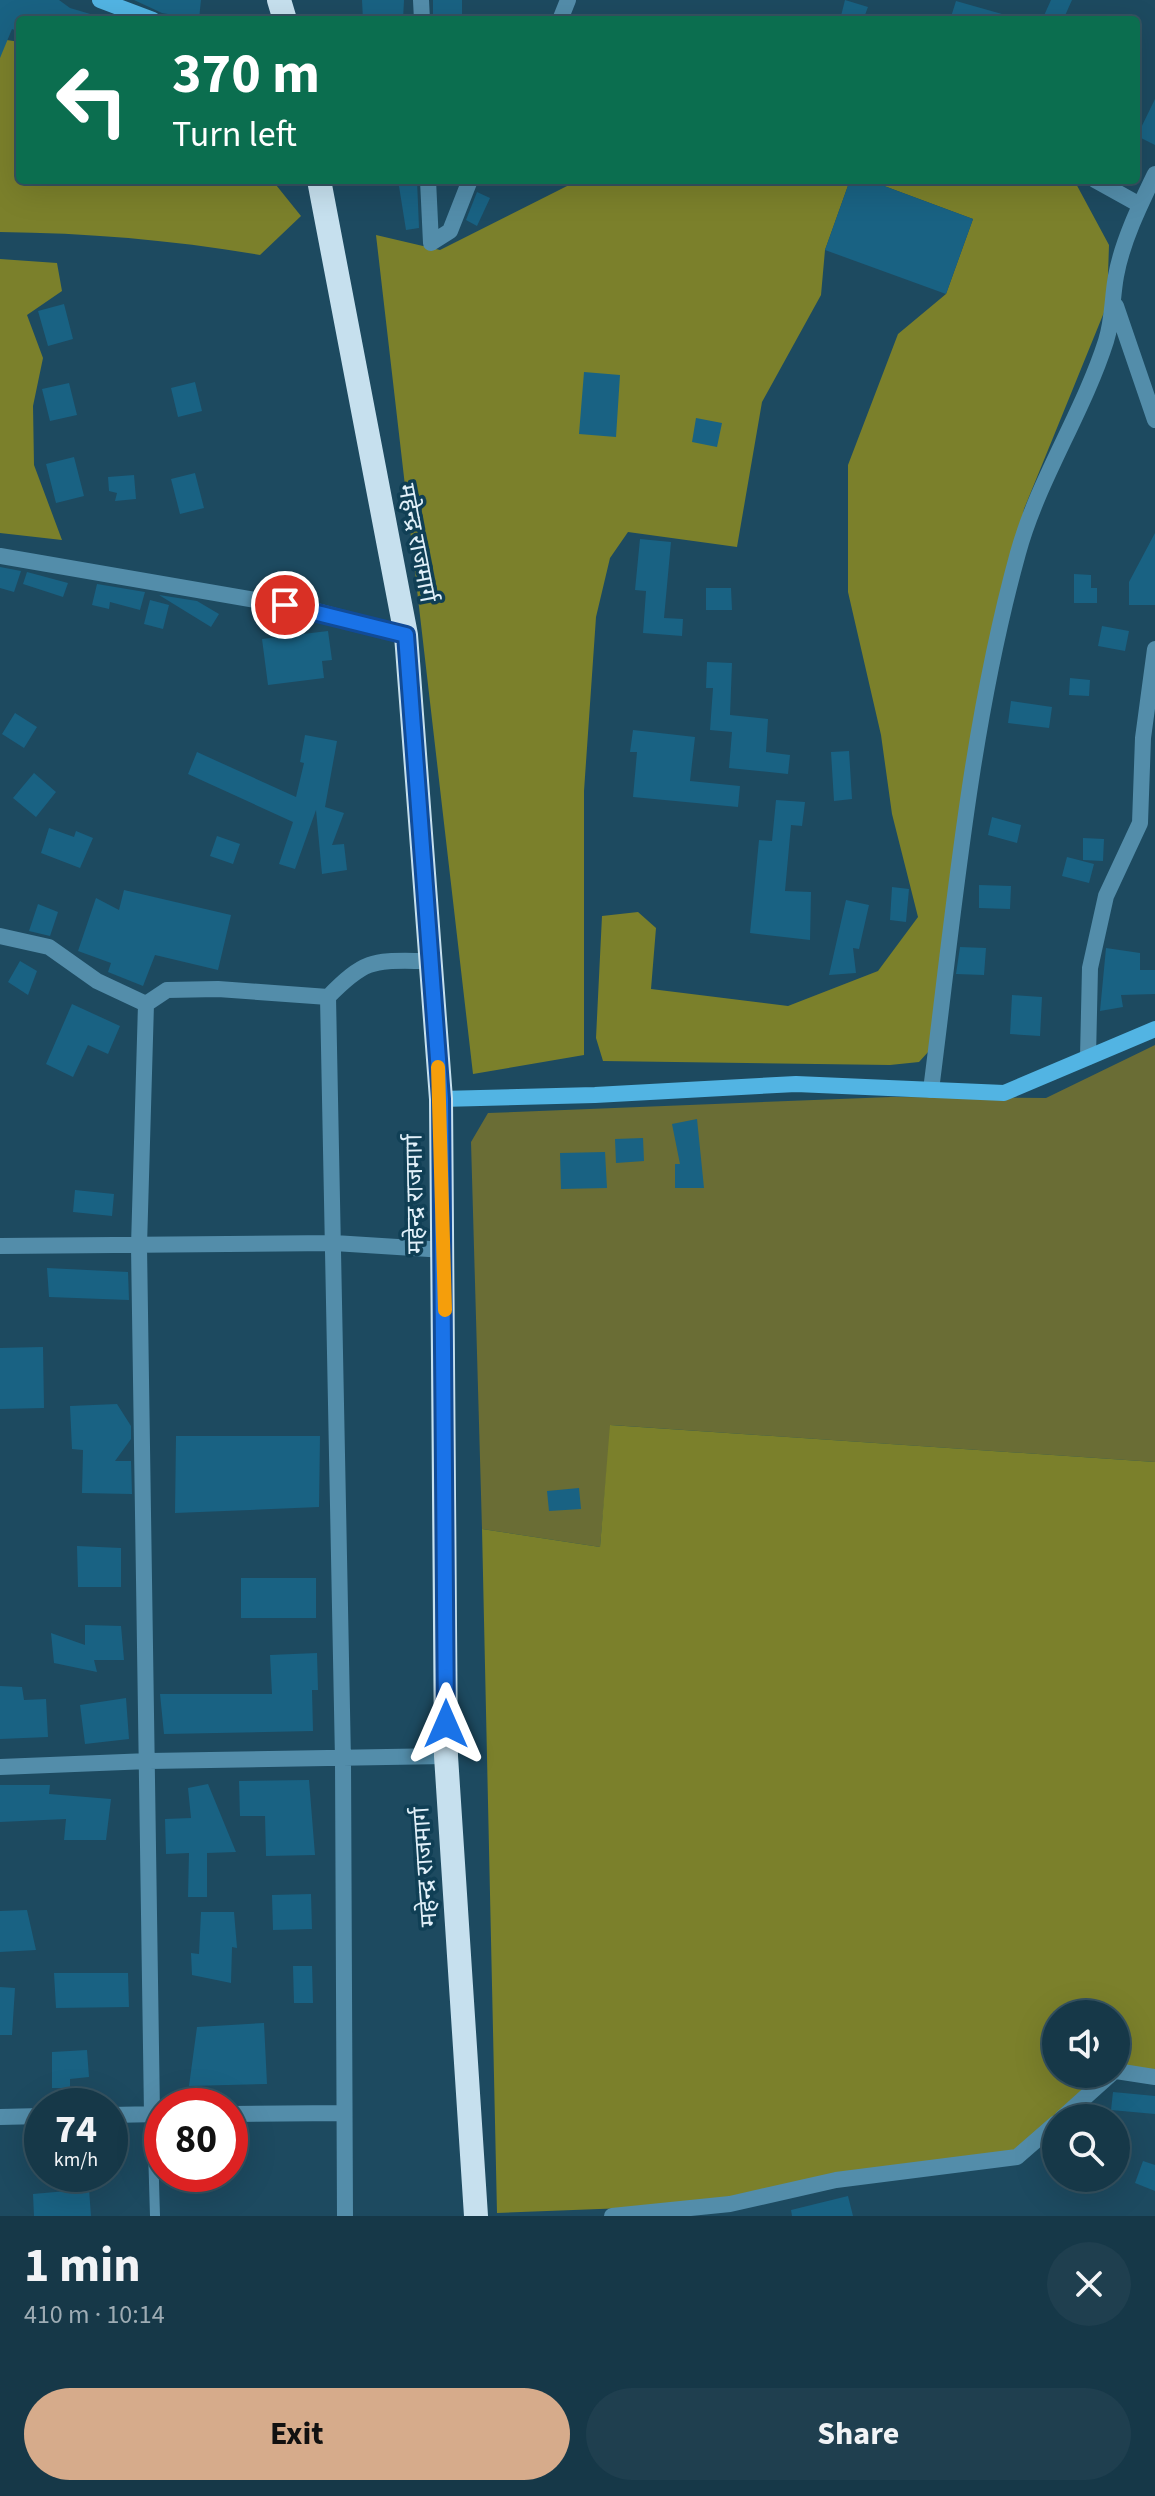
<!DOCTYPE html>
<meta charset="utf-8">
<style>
:root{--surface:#163848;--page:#1f3f4f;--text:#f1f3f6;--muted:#9eacb4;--line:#355260;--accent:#d6ab8b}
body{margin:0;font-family:"Source Sans 3","Noto Sans Devanagari",sans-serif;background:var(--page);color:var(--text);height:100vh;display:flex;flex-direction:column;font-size:30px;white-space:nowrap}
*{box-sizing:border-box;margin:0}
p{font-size:26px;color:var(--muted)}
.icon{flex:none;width:44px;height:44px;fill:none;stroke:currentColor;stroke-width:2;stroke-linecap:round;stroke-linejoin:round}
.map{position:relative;height:2216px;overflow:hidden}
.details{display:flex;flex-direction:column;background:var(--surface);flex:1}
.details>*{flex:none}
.banner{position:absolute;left:16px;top:16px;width:1124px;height:168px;border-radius:8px;box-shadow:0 8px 32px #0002,0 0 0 2px var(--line);background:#0b6e4f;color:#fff;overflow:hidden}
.buttons{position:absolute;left:1042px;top:2000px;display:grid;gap:16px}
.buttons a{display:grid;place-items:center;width:88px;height:88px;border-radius:50%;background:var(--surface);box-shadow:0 8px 32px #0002,0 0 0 2px var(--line);font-size:40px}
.speed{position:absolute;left:24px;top:2088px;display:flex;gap:16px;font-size:40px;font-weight:700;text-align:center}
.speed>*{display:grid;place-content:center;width:104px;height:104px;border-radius:50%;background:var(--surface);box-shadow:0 8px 32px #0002,0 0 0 2px var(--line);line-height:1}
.speed small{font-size:20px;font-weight:400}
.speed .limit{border:12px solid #d22;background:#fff;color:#111}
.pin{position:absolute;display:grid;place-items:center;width:68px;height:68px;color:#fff;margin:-34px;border:4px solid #fff;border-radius:50%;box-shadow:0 2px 8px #0007}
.me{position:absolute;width:88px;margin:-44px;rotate:0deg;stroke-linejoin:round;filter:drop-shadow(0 0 6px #0008)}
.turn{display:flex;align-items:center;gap:28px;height:168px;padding:0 24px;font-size:36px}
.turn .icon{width:104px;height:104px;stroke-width:2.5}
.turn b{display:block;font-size:56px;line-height:68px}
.round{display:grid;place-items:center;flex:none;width:84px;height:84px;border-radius:42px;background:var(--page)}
.summary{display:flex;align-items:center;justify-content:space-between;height:136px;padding:0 24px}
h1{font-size:48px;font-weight:700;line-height:60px}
.action{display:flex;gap:16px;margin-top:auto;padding:16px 24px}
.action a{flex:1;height:92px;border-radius:48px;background:var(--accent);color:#111;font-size:32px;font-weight:700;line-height:92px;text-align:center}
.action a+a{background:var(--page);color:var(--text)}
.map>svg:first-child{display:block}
.green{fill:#6a6d35}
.forest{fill:#7b802b}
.building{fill:#196283}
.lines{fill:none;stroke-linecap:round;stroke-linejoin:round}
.lane{stroke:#538daa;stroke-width:10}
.street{stroke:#538daa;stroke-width:16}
.secondary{stroke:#52b4e3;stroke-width:16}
.highway{stroke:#c6e0ee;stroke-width:24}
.route-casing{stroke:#114b97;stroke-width:20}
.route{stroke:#1a73e8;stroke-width:14}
.slow{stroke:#f59e0b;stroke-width:14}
.labels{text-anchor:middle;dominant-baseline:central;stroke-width:7;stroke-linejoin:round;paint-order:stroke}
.street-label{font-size:24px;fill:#e1f0f9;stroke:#103f55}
</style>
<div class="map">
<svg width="1155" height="2216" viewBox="0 0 1155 2216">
<rect width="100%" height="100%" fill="#1d4a60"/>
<path class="green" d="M1155,1045V1462L611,1425L600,1547L482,1529L471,1142L488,1113L891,1097L1046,1098Z"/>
<path class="forest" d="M0,39L20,42V180H272L301,216L260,255C173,240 88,233 0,232Z
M579,180H850L825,250L821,295L762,402L737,547L628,532L610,558L596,617L584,791V1055L473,1074L376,235L440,250Z
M868,180H1074L1109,245L1107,305L1024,509L929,1051L919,1062L890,1065L603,1061L596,1038L602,916L638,912L656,928L651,989L788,1006L878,971L918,917L892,814L881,735L848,592V465L898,334L946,294L973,219Z
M0,259L57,263L62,291L27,315L43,358L33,406L34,465L62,540L0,533Z
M610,1425L1155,1462V2077L1116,2071V2014H1056V2074H1111L1017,2157L730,2204L497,2213L482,1529L600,1547Z"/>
<path class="building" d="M0,0H59L70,8L97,16L96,20H20V32L12,29L0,58Z
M134,0H201L199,19L162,13Z
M362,0H404L403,20H363Z
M433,0H462V15H433Z
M845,0L868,7L863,20H840Z
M1051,0H1072L1063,20H1042Z
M956,1L1009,16L1008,20H950Z
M1155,99V145L1137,136Z
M398,180H417L419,228L406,230Z
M850,180H868L973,219L946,294L825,250Z
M477,192L490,198L477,226L466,220Z
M64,304L73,339L48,346L38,311Z
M584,372L620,375L616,437L579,434Z
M195,382L202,411L178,417L171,388Z
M69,383L77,415L50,421L42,389Z
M696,418L722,423L717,447L692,442Z
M74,457L84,496L56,503L46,464Z
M195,473L204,508L180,514L171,479Z
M134,475L136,499L115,501L117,493L109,491L108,477Z
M1155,533V605H1129V582Z
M640,539L671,542L664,618L683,619L682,636L643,633L646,591L635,590Z
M0,567L21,571L14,592L0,588Z
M27,572L68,583L63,597L23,584Z
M1074,574L1091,575V588H1097V603H1074Z
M97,584L145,592L140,610L110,602L109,609L92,605Z
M706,588H731L732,610H706Z
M159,595L197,601L219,614L211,627Z
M150,600L169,605L163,629L144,624Z
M1102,626L1129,631L1125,651L1098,646Z
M328,631L332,660L322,661L324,678L268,685L262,639Z
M707,662L732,663L730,715L768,719L766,752L790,755L788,774L729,768L732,732L710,730L713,688H706Z
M1070,678L1090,680L1089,696L1069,695Z
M1011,701L1052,707L1049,728L1008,723Z
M15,713L37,727L24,748L2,734Z
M633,730L695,737L690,781L740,786L738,807L633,797L637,752H630Z
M305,735L337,741L325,807L344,813L332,845L344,844L347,870L322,874L316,810L295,869L279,864L293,822L188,774L197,752L296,797L304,763L300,762Z
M849,751L852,799L834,801L831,752Z
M34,773L56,792L36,817L13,798Z
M776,800L805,802L802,826L791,825L785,891L811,892L810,940L750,933L759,840L772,841Z
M992,817L1021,825L1017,843L988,835Z
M49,828L74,837L76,831L93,838L80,868L41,853Z
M217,836L240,844L233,864L210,856Z
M1083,838L1104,839L1103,861L1083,860Z
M1067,857L1094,864L1089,883L1062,876Z
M979,885L1011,886L1010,909L979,908Z
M892,887L909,889L906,922L890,920Z
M124,890L231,915L218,970L155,955L143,986L108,972L111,963L78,951L96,898L119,910Z
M846,900L869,905L859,949L853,948L856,973L829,975Z
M38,904L58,912L50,936L29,931Z
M960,947L986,948L984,975L956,974Z
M1106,948L1140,953V970H1155V994L1121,995L1123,1007L1100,1011Z
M20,961L37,971L28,995L8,982Z
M1012,995L1042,997L1040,1036L1010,1034Z
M72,1004L120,1026L108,1054L88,1045L73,1077L46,1064Z
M697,1119L704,1188H675V1164H680L672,1124Z
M643,1138L644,1161L616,1163L615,1139Z
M605,1152L607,1188L561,1189L560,1153Z
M75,1190L114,1194L112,1216L73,1212Z
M47,1268L128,1272L129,1300L49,1297Z
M43,1347L44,1408L0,1409V1348Z
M117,1404L131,1426V1439L115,1461H131L132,1494L82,1493L83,1450L72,1449L70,1406Z
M176,1436H320L319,1507L175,1513Z
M579,1488L581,1509L549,1511L547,1491Z
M77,1546L121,1548V1587H78Z
M241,1578H316V1618H241Z
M85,1625L121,1626L124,1660H94L97,1672L54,1663L51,1633L85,1645Z
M317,1653L318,1690H312L313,1731L164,1734L160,1694H272L270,1655Z
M0,1686L22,1687L24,1700L46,1699L48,1737L0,1739Z
M126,1698L129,1739L85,1744L80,1705Z
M309,1780L315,1855L266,1856L265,1816H240L239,1781Z
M208,1784L236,1852L207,1853V1897H188L189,1853L166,1854L165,1819L191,1818L188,1788Z
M0,1785H50L49,1794L111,1799L106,1840H64L66,1819L0,1822Z
M311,1894L312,1929L273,1930L272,1895Z
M27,1910L36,1950L0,1952V1911Z
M201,1912H234L237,1948L232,1947L231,1983L192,1975L191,1953L199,1954Z
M293,1966H312L313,2003H294Z
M54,1973H128L129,2007L56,2008Z
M0,1987L15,1988L12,2035H0Z
M264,2023L267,2084L189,2086L197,2027Z
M87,2050L89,2077L70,2079V2088H52V2052Z
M1113,2092L1155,2096V2114L1111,2110Z
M1143,2161L1155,2165V2191L1135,2183Z
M89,2189L91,2216H34L33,2194Z
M848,2196L853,2216H792L791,2210Z"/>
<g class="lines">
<path class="lane" d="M152,2114L155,2216"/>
<path class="street" d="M421,0L422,20
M560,20L568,0
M428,180L431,243L450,231L470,180
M1095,180L1140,205
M1116,306L1155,420
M0,556L313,610L406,635
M0,936L49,947L97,981L146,1004
M1088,1057L1090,968L1106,896L1140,823L1143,738L1155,649
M931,1090C954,911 970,727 1018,553C1038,480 1083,413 1106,341C1113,319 1112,298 1116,276C1122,242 1140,205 1155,174
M0,1246L334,1243L445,1250
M0,1767L149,1761L446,1756
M1116,2071L1155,2077
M152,2114L139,1246L146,1004L167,990L218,989L328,997
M230,2114L342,2113
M110,2115L160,2114
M0,2117L42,2116
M1062,2118L1111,2074
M345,2216L343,1760L328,997C368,956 375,961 431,961
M612,2216L730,2204L836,2180L1017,2157L1056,2123"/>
<path class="secondary" d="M100,0L153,20
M441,1099L595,1095L796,1084L1004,1093L1155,1029"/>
<path class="highway" d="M279,0L285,20
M319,180L406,635L441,1099L446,1756L476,2216"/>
</g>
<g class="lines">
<g class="route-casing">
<path id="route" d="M285,605L406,635L441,1099L446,1724"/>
</g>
<use href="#route" class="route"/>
<path class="slow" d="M438,1067L445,1310"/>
</g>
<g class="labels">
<g class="street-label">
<text transform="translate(417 543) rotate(79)">महेन्द्र राजमार्ग</text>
<text transform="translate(415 1194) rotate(-91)">महेन्द्र राजमार्ग</text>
<text transform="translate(425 1867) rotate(-94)">महेन्द्र राजमार्ग</text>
</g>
</g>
</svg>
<div class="buttons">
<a><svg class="icon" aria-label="sound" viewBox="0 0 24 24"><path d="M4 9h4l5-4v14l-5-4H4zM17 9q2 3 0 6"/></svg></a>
<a><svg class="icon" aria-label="search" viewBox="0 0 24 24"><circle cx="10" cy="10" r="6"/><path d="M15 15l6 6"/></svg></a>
</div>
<div class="speed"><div>74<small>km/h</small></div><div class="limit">80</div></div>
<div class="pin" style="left:285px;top:605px;background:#d93025"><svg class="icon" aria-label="arrive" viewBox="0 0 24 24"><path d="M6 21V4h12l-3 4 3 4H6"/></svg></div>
<svg class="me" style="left:446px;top:1724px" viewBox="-20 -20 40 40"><path d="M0-17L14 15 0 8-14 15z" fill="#1a73e8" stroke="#fff" stroke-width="4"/></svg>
<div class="banner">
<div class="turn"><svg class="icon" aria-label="left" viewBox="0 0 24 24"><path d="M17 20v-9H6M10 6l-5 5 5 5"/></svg><div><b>370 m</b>Turn left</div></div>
</div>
</div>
<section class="details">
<div class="summary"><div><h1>1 min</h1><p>410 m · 10:14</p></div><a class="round"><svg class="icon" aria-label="close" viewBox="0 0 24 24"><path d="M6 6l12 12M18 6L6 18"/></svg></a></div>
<div class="action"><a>Exit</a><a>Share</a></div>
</section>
